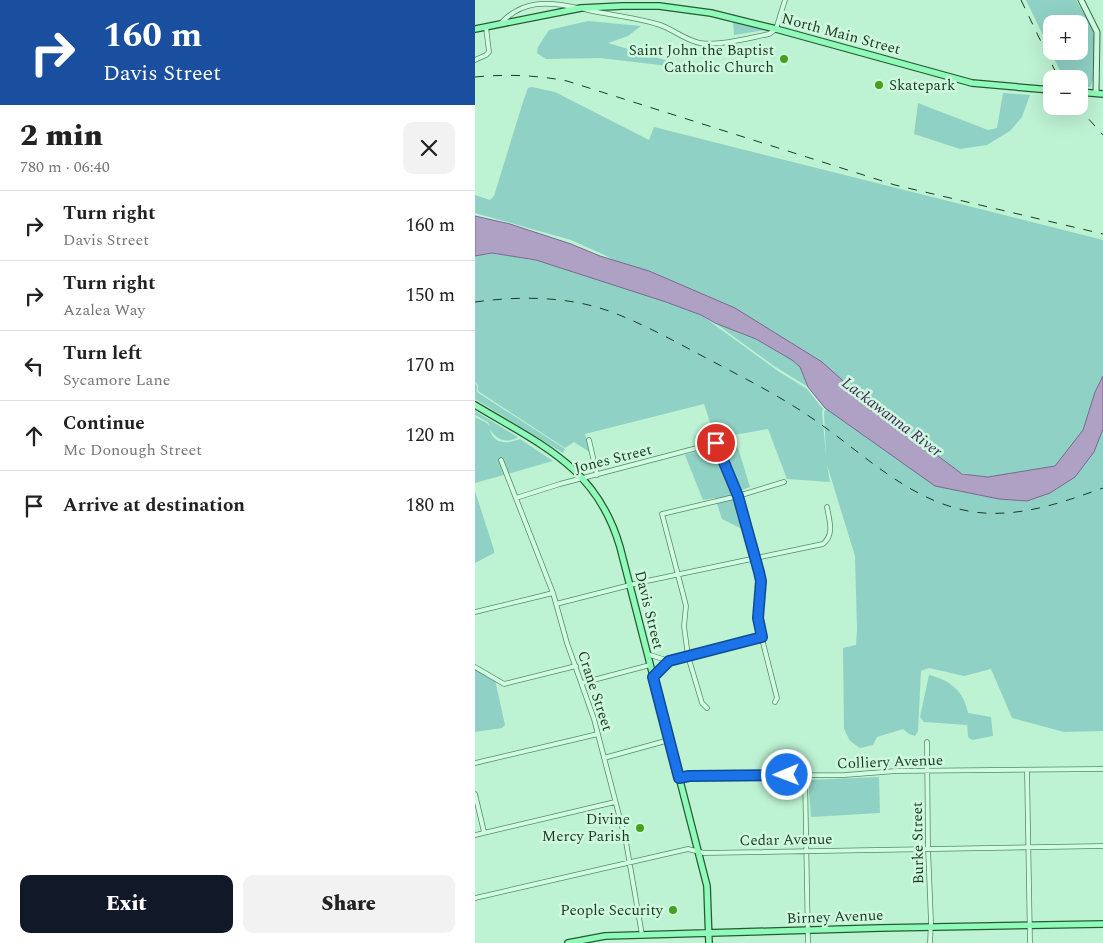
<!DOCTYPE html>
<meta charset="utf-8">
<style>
:root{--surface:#fff;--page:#f2f2f2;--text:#222;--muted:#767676;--line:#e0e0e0;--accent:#111827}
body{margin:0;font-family:Spectral,serif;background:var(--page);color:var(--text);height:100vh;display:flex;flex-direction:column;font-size:19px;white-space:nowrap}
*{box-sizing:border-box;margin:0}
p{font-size:16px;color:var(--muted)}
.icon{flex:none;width:28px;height:28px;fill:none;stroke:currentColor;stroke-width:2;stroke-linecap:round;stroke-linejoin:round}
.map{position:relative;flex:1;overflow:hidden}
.details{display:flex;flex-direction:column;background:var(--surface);width:475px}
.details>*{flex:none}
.banner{background:#1a4fa0;color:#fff;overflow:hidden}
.fabs{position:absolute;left:568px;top:15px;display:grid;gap:10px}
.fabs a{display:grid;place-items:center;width:45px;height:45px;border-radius:10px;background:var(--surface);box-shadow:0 5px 20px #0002;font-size:25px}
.pin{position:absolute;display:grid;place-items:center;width:42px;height:42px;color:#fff;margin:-21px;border:2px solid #fff;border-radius:50%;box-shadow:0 1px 5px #0007}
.me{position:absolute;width:55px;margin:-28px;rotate:269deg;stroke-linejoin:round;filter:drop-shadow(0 0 4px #0008)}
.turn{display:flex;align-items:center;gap:18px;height:105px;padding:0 20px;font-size:22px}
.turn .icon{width:65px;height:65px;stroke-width:2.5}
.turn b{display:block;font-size:35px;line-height:42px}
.round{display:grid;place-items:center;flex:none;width:52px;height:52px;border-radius:10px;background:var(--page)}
.overview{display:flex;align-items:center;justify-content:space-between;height:85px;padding:0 20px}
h1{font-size:30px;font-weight:800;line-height:38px}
.cta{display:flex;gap:10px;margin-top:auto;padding:10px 20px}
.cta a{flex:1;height:58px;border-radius:10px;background:var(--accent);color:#fff;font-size:20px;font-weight:800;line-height:58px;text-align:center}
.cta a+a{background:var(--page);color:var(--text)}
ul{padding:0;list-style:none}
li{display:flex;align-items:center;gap:15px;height:70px;padding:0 20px;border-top:1px solid var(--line)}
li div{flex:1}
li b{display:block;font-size:19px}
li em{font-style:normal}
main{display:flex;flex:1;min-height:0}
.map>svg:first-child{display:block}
.green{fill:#90d1c5;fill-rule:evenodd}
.water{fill:#afa1c3;stroke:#7b6892}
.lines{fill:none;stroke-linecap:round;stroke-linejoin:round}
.street-casing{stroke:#548c61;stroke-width:5.5}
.secondary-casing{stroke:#386e43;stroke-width:7}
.primary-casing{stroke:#295931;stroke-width:8}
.street{stroke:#d1fce3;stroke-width:4}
.secondary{stroke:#d1fce3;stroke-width:5}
.primary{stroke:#90faba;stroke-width:5.5}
.rail{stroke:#1b3a20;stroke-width:1;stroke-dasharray:9 9;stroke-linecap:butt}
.route-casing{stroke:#114b97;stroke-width:12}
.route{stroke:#1a73e8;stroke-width:9}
.poi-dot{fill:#46a11e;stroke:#cef9df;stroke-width:2}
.labels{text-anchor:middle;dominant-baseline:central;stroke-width:5;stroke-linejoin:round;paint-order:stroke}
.street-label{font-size:15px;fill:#1b3a20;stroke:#cef9df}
.poi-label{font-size:15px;fill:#1b3a20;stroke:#cef9df;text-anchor:end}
.water-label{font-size:16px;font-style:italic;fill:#49285b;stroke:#cef9df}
</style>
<main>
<section class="details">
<div class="banner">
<div class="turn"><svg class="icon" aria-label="right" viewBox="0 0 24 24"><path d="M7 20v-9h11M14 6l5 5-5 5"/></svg><div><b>160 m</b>Davis Street</div></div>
</div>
<div class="overview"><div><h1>2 min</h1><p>780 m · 06:40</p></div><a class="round"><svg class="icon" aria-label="close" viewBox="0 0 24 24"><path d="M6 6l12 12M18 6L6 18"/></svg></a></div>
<ul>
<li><svg class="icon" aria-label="right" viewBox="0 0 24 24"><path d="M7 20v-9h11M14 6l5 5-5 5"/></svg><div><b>Turn right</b><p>Davis Street</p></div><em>160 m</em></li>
<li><svg class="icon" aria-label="right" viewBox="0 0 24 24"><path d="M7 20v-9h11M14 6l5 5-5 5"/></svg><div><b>Turn right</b><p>Azalea Way</p></div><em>150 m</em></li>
<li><svg class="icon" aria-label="left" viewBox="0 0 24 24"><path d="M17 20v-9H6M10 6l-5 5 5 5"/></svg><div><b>Turn left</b><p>Sycamore Lane</p></div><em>170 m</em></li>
<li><svg class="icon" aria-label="ahead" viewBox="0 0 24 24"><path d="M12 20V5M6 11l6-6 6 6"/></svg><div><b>Continue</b><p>Mc Donough Street</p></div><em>120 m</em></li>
<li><svg class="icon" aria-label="arrive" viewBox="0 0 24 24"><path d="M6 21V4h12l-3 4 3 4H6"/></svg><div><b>Arrive at destination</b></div><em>180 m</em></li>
</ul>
<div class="cta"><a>Exit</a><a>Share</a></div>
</section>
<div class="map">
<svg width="628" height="943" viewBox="0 0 628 943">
<rect width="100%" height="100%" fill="#bdf2d3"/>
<path class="green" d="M551,0H601L616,26L619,36L618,80L615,87H604V79H589ZM576,24H604V51H576Z
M113,21L166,26L153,36L133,43L203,64L202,67L125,58L71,59L62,53L63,47L74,30Z
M258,21L291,30L259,35Z
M57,87L80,92L174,140L179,127L628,240V391L610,434L581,469L516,479L483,472L379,397L212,296L125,253L96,240L0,213V195L15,200L19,196L48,102L53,88Z
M528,93L555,95L547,117L535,131L512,145L485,149L439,134L443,103L513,130L522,128Z
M17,253L61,260L196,303L226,315L303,371L332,389L348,409L347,412L351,455L349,412L352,408L524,499L619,452L628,429V731L589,732L537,718L516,669L489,676L454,668L446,671L443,731L440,736L434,734L428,729L402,737L398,745L385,748L375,741L369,729L368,648L381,645L382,629L380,556L352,465L355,482L312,479L293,429L259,435L275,487L259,493L269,530L247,519L240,498L228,500L210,455L245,445L241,440L229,404L110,434L116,453L99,442L90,448L3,391V385L0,382V256Z
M240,323L281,339L317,360L325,367L333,387L299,366Z
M0,384L2,385V392L90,449L88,453L0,399Z
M0,411L43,437C32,444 21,440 15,429C18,445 33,444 45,439L78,461L0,483V417L12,423L15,427L13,422L0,415Z
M0,491L19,550V553L0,563Z
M0,665L19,675L30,725L27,728L0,732Z
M454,675C475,680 489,691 493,713L516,717L518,736L497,740L493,737L492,721V725L449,722L445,717Z
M404,777L405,813L336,817L333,780Z"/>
<path class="water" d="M0,216L35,224L96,244L125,256L174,271L260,308L347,362L394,404L487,474L513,477L580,466L608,430L620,392L628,376V429L619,452L600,477L575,493L552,501L524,499L460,486L350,408L333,387L325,367L317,360L281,339L240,323L226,315L191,302L61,260L17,253L0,256Z"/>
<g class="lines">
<g class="street-casing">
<path id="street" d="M109,9C133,15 159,17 182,24C197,28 209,40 225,43C245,46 274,38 294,34L301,29L310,0
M25,24C47,0 72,1 103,8
M0,60L11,55L14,52L11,27
M114,440L122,475
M26,460L78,593L92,643L119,719L151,842L167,935
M41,498L85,484L241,443L263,496L284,572L286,581L283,618L284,627L302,698L300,702
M81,604L167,582L348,544C360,534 354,520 352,507
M0,612L78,593
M172,654L194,661
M0,667L29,684L101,666
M178,677L194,661L287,637
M107,683L175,665
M232,708L227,703L213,656L209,626L211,606L208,594L187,514L263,496L309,482
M452,742L453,848L456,922L455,943
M129,758L194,740
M0,763L123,734
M552,770L555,943
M330,775L333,943
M204,778L214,776L370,775L421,771L628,769
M0,794L9,832
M0,835L140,802
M0,898L213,849L229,853L628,846"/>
</g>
<g class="secondary-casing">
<path id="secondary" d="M606,0L622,32L621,93"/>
</g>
<g class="primary-casing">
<path id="primary" d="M0,29L106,8L147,6H184L236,13L301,29L497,83L576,90
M604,92L628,94
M0,405C66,445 122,467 145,547L232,886L234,943
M93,943L130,936L405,928L628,924"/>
</g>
<use href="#street" class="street"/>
<use href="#secondary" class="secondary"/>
<use href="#primary" class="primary"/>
<path class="rail" d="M546,0L584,79
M0,77C31,74 61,75 92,81L420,185L628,234
M602,106L628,135
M0,302C44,296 92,296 134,311C169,324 201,342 233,359C271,379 309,398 344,423C392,457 438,503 499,512C544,518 586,503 628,488"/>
</g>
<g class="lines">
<g class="route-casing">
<path id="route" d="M241,443L263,496L284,572L286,581L283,618L287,637L194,661L178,677L204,778L214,776L312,775"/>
</g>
<use href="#route" class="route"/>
</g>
<g class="poi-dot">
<circle cx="309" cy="59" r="5"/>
<circle cx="404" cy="85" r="5"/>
<circle cx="165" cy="828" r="5"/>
<circle cx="198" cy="910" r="5"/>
</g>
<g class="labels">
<g class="street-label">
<text transform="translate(366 34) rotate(15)">North Main Street</text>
<text transform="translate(138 459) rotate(-14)">Jones Street</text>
<text transform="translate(174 610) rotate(76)">Davis Street</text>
<text transform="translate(120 691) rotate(72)">Crane Street</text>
<text transform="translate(415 762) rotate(-2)">Colliery Avenue</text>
<text transform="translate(311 840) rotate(-1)">Cedar Avenue</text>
<text transform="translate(443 843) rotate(-91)">Burke Street</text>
<text transform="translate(360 917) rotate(-2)">Birney Avenue</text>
</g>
<g class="poi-label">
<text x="299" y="50">Saint John the Baptist<tspan x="299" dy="17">Catholic Church</tspan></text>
<text x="414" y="85" text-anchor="start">Skatepark</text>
<text x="155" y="819">Divine<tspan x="155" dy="17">Mercy Parish</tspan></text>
<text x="188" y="910">People Security</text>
</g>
<g class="water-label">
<text transform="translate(417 417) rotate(37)">Lackawanna River</text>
</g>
</g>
</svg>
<div class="fabs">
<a>+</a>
<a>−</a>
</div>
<div class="pin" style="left:241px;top:443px;background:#d93025"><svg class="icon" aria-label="arrive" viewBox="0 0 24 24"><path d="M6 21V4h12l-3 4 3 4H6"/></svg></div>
<svg class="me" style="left:312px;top:775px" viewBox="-20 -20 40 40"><circle r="17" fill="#1a73e8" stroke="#fff" stroke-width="3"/><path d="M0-11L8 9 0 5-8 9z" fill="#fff"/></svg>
</div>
</main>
